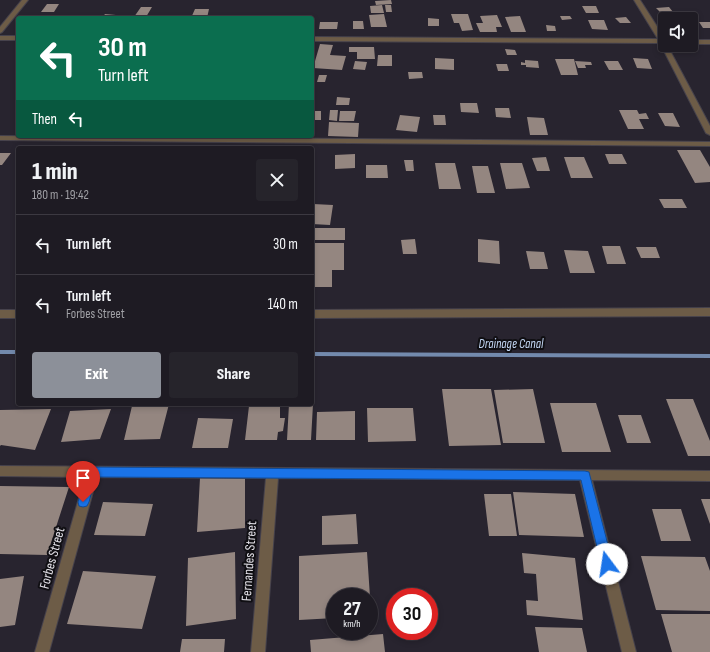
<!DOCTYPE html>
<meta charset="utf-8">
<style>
:root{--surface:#1e1b23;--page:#26242b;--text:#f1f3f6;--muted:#a1a1a6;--line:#3c3941;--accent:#8c9099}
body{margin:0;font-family:"Sofia Sans Condensed",sans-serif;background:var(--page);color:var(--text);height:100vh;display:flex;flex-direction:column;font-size:15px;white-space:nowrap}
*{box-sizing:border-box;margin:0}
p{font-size:13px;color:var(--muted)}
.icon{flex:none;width:22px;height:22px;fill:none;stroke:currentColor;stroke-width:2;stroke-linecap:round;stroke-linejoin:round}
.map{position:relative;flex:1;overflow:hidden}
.details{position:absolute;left:16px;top:146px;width:298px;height:260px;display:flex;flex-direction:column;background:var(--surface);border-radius:4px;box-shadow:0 2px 6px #0003,0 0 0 1px var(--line)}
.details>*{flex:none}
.banner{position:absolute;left:16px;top:16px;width:298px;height:122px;border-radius:4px;box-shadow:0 2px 6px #0003,0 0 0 1px var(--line);background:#0b6e4f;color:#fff;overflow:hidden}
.fabs{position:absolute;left:658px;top:12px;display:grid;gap:8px}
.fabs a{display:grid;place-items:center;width:40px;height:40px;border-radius:4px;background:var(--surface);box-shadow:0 2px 6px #0003,0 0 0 1px var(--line);font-size:20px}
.speed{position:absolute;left:326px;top:588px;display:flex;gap:8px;font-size:20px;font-weight:700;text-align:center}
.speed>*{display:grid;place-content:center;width:52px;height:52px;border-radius:50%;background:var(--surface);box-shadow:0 2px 6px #0003,0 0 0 1px var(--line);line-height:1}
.speed small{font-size:10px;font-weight:400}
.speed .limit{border:6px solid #d22;background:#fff;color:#111}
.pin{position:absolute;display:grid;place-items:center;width:34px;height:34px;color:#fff;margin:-41px -17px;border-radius:50% 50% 50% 0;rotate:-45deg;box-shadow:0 0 4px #0007}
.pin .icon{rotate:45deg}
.me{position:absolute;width:44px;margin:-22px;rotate:346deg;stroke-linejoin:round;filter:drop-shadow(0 0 3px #0008)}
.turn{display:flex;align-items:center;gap:14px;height:84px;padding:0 16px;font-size:18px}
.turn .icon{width:52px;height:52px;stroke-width:2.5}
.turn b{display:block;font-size:28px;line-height:34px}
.then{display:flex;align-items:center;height:38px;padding:0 16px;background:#0003;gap:8px;font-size:15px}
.round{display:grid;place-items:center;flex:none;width:42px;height:42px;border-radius:4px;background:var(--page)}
.headline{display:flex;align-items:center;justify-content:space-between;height:68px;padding:0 16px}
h1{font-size:24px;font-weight:800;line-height:30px}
.action{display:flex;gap:8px;margin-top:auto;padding:8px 16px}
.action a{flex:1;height:46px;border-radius:4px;background:var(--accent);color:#fff;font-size:16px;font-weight:800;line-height:46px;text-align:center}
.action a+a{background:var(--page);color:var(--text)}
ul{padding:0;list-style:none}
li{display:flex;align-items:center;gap:12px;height:60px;padding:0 16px;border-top:1px solid var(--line)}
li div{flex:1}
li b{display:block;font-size:15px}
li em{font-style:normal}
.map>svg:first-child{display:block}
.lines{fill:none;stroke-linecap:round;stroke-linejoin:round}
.stream{fill:#738aad;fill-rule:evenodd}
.building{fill:#948680}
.minor-casing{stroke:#46424c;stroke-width:2}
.minor{fill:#6d5c47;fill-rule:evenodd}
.route{fill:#1a73e8;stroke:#114b97}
.labels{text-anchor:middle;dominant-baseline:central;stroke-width:4;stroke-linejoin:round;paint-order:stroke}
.water-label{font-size:13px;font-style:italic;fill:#c4d8f5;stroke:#100f13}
.near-street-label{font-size:14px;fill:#e1dfe6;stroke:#100f13}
</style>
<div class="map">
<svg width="710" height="652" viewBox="0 0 710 652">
<rect width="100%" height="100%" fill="#28242f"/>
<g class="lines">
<path class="stream" d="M0,350H18V354H0Z
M312,352L710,354V358L312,356Z"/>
</g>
<path class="building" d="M391,0L392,4L376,5L375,1Z
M47,4H59L54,12H41Z
M382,5L384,13H371L370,6Z
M385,5H391L392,12H386Z
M582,6H596L599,13H586Z
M141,7H152L146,17H134Z
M669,7L673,12H660L656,8Z
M195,9H209L207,18H191Z
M105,14L116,15L114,18H102Z
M384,14L387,27H371L369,15Z
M451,14H468L473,30L462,31L459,23H454Z
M497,15L502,27H496L497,32H480L476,23H483L480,16Z
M520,16L526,32H511L505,17Z
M560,16H570L572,19L562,20Z
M626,17L631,23H620L615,18Z
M428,18L439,19V26H428Z
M588,20H604L608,30L592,29Z
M353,21H363L364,29H353Z
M320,22H338L337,29H319Z
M699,22H710V28H703Z
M546,25L555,26L556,31H547Z
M320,44L333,45L330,55L346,56L342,70L313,68Z
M349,47H374L375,59H357V52H349Z
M505,49L515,50L517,55H507Z
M378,55H392V66H377Z
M435,58L454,59V70L435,69Z
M633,58L648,59L652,69L637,68Z
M555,59H574L578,75H561Z
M525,60L538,61L539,68L526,67V65H521V62L525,63Z
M355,61L367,62L365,70L353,69Z
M575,61L591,62L592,65H585L586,68H578Z
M604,61H618L623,70H609Z
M496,64H507L509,71H498Z
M408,72H422L423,78L409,79Z
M319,75H327L325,82H317Z
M337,97L350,98L349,105H336Z
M460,103H477L479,113L461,112Z
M495,108H509L511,118L496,117Z
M330,110H338L337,121L329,120Z
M619,110H637L639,114L646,113L649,119H639L644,129H628Z
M312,111H321V120H312Z
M340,111H356L354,121H339Z
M658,113H673L680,127L665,126Z
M400,115L420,117L417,132L396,130Z
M433,115H445L446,125H434Z
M527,117L544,118L548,135H530Z
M329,122L359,123L358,137L328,136Z
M677,150H700L710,167V182L695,183Z
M0,153H11L2,165H0Z
M355,154V168L335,169V155Z
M605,154H622L627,164H609Z
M546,157L550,171H537L532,158Z
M564,157H584L593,178H571Z
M404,160H413L414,171H406Z
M435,163H455L461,189H439Z
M500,163H522L530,188L506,189Z
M366,165H387L388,178H366Z
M472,166H488L495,193H477Z
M659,199H682L687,208H664Z
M313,204L333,205L330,225L312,224Z
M312,228H345V240H312Z
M415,239L417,254H403L401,240Z
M478,239L499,241L500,264L478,262Z
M313,243H344V270H332V287H312Z
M602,246H620L626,264H607Z
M636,247H656L660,258H641Z
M564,250L588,251L595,273H570Z
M526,251L544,252L548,269H530Z
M442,389H491L501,445L449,446Z
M533,389L545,443H503L494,390Z
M666,399H693L710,441V456H688Z
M550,403H596L611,452H562Z
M169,404L160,439L124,440L132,406Z
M289,404H313L311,440H287Z
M249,406H280V418H285L283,431L278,432L277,440H245Z
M367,408H413L416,441L368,442Z
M51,409L35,450L1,445L0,446V410Z
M111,409L100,439L61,442L70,411Z
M355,411V440H316L317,412Z
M618,415H641L651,443H627Z
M198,418L233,419L228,448H192Z
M245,474V528L197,532L200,478Z
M0,486L69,487L47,555L0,554Z
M513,492L575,494L584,537L519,535Z
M484,494H511L517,536H489Z
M701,499H710V524Z
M103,502L153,504L145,536L94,535Z
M652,509H681L691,541H661Z
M356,514L358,544L322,545V516Z
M235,552L236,619L186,626L188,558Z
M367,552L370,597H335V618L299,620V556Z
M522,553L575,558L583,620L527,615L526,600L538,601L536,574L524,573Z
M641,556L705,557L710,571V611L656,610Z
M83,571L156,576L142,629L67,624Z
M24,576L15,625L0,627V579Z
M661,614H710V652H672Z
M535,627L582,628L587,652H539Z
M383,634L385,652H311L310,640Z
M182,639H225L224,652H180Z"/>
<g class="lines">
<g class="minor-casing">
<path id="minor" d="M22,0H28L2,32L0,33V27Z
M634,0H640L665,39V45H667L710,126V135L706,133L660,43L312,41V37L658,39Z
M0,36H18V40H0Z
M691,40H710V44H691Z
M0,136L710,142V146L0,140Z
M710,308V316L312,318V310Z
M0,310H18V318H0Z
M0,466L710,471V481L592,480L636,652H622L580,480L278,478L265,652H251L266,478L97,477L49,652H35L85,477L0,476Z"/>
</g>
<use href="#minor" class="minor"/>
</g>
<path class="route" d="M92,467L585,471L589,472L590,476L613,564L611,568L607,570L603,568L601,564L581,480L96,477L89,502L87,506L83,507L79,506L78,502L86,472L88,469Z"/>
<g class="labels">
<g class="water-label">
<text x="511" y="344">Drainage Canal</text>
</g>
<g class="near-street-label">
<text transform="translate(52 558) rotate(-75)">Forbes Street</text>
<text transform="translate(249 561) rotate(-86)">Fernandes Street</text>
</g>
</g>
</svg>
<div class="fabs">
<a><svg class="icon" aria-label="sound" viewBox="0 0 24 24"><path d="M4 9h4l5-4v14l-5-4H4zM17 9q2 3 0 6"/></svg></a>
</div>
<div class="speed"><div>27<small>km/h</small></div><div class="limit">30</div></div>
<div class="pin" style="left:83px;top:502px;background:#d93025"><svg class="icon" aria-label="arrive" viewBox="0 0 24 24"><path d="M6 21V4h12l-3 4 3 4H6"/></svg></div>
<svg class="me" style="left:607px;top:564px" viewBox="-20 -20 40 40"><circle r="19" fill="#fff"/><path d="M0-13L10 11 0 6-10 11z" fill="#1a73e8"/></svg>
<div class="banner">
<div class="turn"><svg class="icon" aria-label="left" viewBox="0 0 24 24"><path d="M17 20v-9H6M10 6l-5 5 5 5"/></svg><div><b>30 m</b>Turn left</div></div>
<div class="then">Then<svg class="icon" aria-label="left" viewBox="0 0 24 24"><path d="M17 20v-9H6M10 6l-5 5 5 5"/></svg></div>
</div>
<section class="details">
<div class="headline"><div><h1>1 min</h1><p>180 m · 19:42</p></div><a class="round"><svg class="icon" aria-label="close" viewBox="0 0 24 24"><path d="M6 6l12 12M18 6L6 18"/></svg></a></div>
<ul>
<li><svg class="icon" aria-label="left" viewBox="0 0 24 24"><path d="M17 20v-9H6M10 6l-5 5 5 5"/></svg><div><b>Turn left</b></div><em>30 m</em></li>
<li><svg class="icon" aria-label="left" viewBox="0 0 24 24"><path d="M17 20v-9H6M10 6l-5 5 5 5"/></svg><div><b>Turn left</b><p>Forbes Street</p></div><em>140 m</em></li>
</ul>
<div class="action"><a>Exit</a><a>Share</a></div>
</section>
</div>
